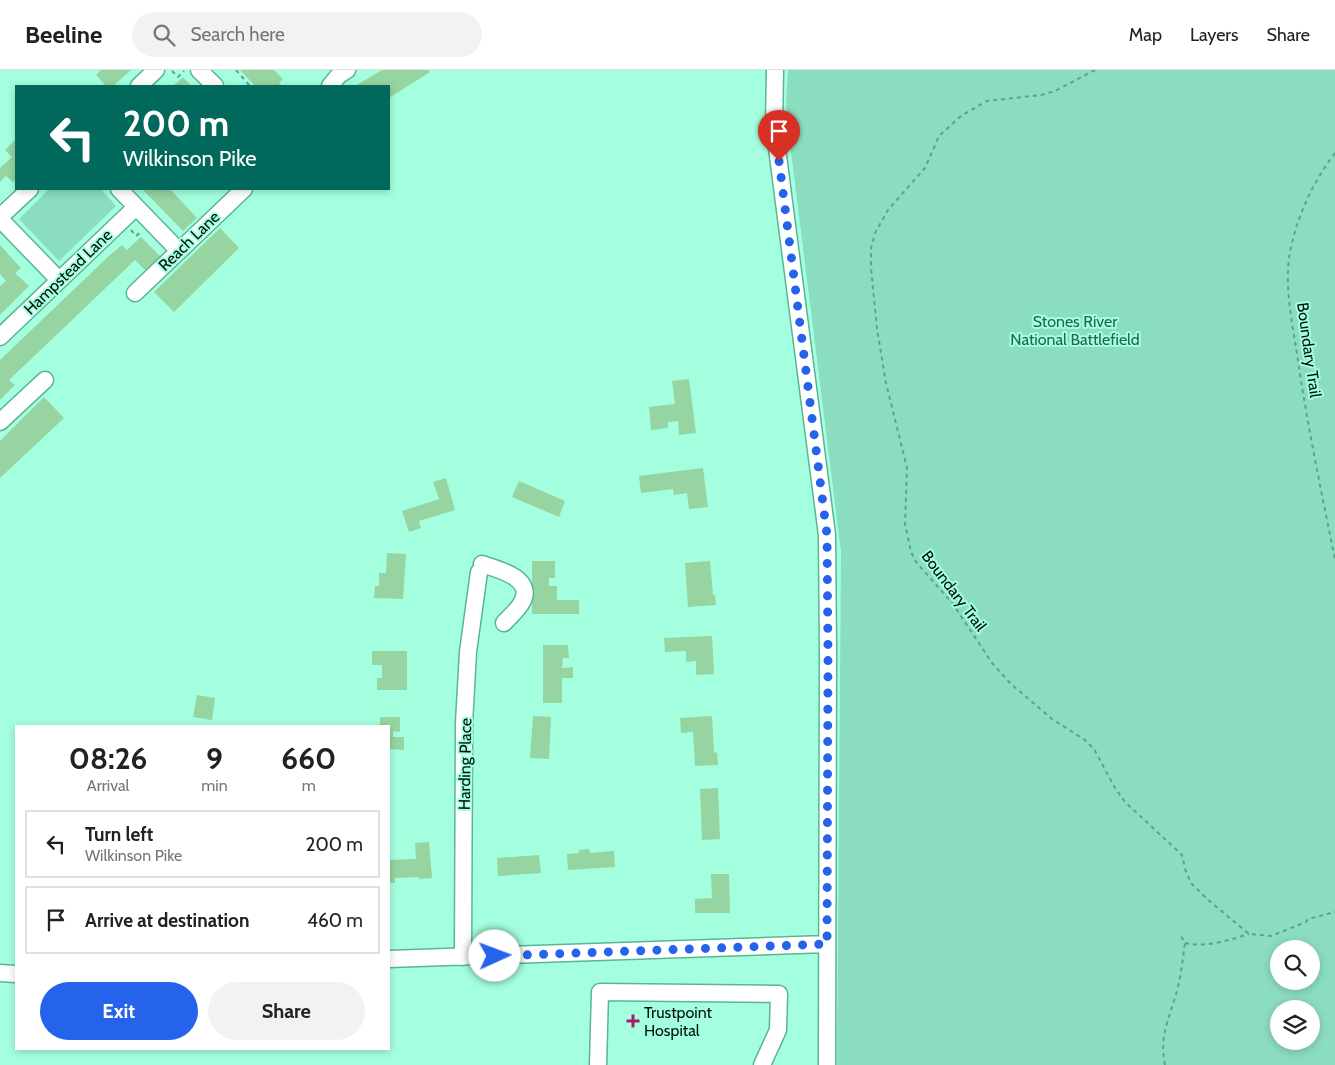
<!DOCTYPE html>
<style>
:root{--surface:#fff;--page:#f2f2f2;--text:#222;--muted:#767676;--line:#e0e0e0;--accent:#2563eb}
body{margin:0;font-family:Cabin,sans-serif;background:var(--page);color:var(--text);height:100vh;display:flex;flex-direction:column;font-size:19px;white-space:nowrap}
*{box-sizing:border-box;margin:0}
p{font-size:16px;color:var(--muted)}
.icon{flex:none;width:28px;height:28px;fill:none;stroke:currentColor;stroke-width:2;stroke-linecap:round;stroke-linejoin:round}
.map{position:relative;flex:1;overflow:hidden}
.details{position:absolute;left:15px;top:655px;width:375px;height:325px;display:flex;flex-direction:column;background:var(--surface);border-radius:0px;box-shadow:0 2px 8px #0003}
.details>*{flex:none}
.top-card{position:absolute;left:15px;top:15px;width:375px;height:105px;border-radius:0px;box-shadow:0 2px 8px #0003;background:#00695c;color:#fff;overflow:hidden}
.controls{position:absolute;left:1270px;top:870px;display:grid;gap:10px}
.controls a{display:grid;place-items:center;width:50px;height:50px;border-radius:50%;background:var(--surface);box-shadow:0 2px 8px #0003;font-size:25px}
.pin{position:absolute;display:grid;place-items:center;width:42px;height:42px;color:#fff;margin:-51px -21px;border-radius:50% 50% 50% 0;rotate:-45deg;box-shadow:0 0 5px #0007}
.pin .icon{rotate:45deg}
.me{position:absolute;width:55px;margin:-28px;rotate:88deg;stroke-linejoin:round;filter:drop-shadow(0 0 4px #0008)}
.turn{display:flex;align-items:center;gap:18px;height:105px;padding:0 25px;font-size:22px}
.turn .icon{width:65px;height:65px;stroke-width:2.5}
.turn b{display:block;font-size:35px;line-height:42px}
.eta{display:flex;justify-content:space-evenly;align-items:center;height:85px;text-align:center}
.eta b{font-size:30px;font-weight:700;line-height:35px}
.primary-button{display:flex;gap:10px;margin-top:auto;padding:10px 25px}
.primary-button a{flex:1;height:58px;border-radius:30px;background:var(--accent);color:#fff;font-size:20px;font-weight:700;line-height:58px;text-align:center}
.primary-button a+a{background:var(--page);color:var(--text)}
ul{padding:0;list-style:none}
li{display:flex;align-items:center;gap:15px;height:68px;margin:0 10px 8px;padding:0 15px;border:2px solid var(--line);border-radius:0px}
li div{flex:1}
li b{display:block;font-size:19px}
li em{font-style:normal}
header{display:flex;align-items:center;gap:30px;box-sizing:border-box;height:70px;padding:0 25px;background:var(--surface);border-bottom:1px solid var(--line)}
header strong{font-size:24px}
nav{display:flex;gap:28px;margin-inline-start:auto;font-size:18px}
.search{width:350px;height:45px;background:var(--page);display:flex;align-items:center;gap:12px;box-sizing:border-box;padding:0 18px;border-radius:28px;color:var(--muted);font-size:19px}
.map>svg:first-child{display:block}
.green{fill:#8bddc0;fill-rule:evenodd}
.building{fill:#96d4a1}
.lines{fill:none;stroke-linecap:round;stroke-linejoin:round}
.minor-casing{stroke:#5ab596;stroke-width:19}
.path{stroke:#62a089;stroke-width:2;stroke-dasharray:4 4;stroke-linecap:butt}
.minor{stroke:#fff;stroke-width:16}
.route{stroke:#2563eb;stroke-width:9;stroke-dasharray:0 16.2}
.poi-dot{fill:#a21f6e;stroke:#a4ffde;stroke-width:2}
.labels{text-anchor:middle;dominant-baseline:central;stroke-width:4;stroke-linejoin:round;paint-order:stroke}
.street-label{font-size:16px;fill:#00130b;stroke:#a4ffde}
.park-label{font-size:16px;fill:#226550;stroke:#a4ffde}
.poi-label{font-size:16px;fill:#00130b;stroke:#a4ffde;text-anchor:start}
</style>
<header>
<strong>Beeline</strong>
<div class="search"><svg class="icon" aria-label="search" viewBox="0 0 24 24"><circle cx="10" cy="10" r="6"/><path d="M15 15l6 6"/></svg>Search here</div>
<nav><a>Map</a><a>Layers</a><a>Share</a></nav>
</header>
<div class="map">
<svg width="1335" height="995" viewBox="0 0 1335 995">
<rect width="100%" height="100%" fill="#a4ffde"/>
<path class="green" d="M788,0H1335V995H837L841,482L788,58L786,32ZM1279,879H1311V911H1279ZM1279,939H1311V971H1279Z
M49,119H101L116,136L59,191L19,149Z"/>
<path class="building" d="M101,0H131L113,16H106L96,5Z
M240,0H274L283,9L279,13L282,16H255Z
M382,0H429L430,2L389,28V16H355Z
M183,7L191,16H173Z
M16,69V109L13,112L6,106L0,112V98L12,87L5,80Z
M142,119H170L197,148L183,161Z
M220,158L239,178L174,242L154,222Z
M141,167L162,188L147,202L135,190L9,310L15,315L0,330V290L110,185L122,175L127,180Z
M0,175L21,198L15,203L29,216L0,245V216L6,211L0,204Z
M689,309L696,363L679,365L678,351L668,352V358L651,360L649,337L675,334L672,311Z
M44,327L64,348L0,408V371Z
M703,398L708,437L689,439L687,423L674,425L673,419L641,423L639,406Z
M446,408L455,440L419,451L421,458L409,462L402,441L439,429L433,412Z
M519,411L565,431L559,447L512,427Z
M387,483L406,484L403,529L374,528L375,516H379V503H386Z
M532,491H555V508H549V516H557V530H579V544H532Z
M710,491L713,525H715L716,535L688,537L685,493Z
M712,566L714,604L696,605V591L686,592V581L665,582L664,568Z
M543,575H568L569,588H563L562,598L573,597V608H562V633H543Z
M372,581H407V620H377V608H382V595H372Z
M197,625L215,628L212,650L193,647Z
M533,646L551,647L549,689L530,688Z
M712,646L714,683L717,682L718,695L695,696L693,662L681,663L680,648Z
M380,647H400V662L393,661V667H404V680L389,679V656H380Z
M718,718L720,769L702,770L700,719Z
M429,772L432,808L419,809V807L395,808V813H389V790L416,789L415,773Z
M589,779L590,783L614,781L615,797L568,800L567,784L579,783V780Z
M539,785L541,803L498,806L497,788Z
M711,804H729L730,843H695V829L712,828Z"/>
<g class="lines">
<g class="minor-casing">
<path id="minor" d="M199,0L215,16
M775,0L774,55L827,465L828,583L827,995
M139,16L156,0
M330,16L339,5L347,0
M119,119L179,181
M0,147L30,119
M0,149L59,210
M135,223L244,119
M0,267L136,137
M0,352L45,310
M482,494C497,499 535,508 522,532C518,540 509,547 504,553
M463,887L464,653L468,582L479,502
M389,889L827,874
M0,903L16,904
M598,995L600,922L779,924L778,960L762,995"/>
</g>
<path class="path" d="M236,0L250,16
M1095,0L1055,21L1041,25L987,31L961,46L939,66L925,98L888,140L875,163L871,178V198L877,259L886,313L907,398L905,454L911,482L916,492L953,534L992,593L1010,613L1052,649L1085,670L1094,679L1115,718L1125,732L1182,785L1185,799L1191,813L1207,829L1249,864L1271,866L1306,852L1308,849L1335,842
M172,1L178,7L184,1
M1335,83C1313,112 1297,146 1290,182C1284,215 1292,252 1297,284C1307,353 1321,421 1335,489
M131,160L136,166L141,162
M1185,873C1205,878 1230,870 1249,864
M1165,995C1158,963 1173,942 1179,912C1182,899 1183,886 1185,873L1181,866"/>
<use href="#minor" class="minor"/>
</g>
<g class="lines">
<path class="route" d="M495,886L827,874L828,584L827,465L779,91"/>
</g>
<path class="poi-dot" d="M630.5 943.5h5v5h5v5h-5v5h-5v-5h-5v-5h5z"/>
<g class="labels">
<g class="street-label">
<text transform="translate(189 171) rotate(-44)">Reach Lane</text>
<text transform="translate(68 202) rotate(-44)">Hampstead Lane</text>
<text transform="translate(1309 280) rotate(82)">Boundary Trail</text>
<text transform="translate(954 521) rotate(53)">Boundary Trail</text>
<text transform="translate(465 694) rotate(-89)">Harding Place</text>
</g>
<g class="park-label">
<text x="1075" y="251">Stones River<tspan x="1075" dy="18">National Battlefield</tspan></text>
</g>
<g class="poi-label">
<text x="644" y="942">Trustpoint<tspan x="644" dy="18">Hospital</tspan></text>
</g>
</g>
</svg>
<div class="controls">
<a><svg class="icon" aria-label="search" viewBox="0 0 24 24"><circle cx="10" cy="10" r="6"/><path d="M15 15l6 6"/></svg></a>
<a><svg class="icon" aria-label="layers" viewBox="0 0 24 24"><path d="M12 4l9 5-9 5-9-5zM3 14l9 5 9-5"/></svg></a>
</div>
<div class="pin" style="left:779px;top:91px;background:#d93025"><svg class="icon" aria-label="arrive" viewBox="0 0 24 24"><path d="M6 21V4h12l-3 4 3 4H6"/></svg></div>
<svg class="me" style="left:495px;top:886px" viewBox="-20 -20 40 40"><circle r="19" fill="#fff"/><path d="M0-13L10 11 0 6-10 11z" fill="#2563eb"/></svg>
<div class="top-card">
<div class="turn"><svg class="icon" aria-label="left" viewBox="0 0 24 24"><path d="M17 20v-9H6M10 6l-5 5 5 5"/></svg><div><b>200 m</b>Wilkinson Pike</div></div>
</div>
<section class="details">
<div class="eta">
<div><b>08:26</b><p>Arrival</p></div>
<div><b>9</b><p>min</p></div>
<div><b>660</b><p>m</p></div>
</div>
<ul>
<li><svg class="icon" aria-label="left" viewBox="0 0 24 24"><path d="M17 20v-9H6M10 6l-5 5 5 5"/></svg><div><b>Turn left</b><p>Wilkinson Pike</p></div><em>200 m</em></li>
<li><svg class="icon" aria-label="arrive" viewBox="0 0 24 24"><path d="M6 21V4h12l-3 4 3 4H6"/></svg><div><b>Arrive at destination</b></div><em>460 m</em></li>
</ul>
<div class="primary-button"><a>Exit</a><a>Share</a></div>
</section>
</div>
